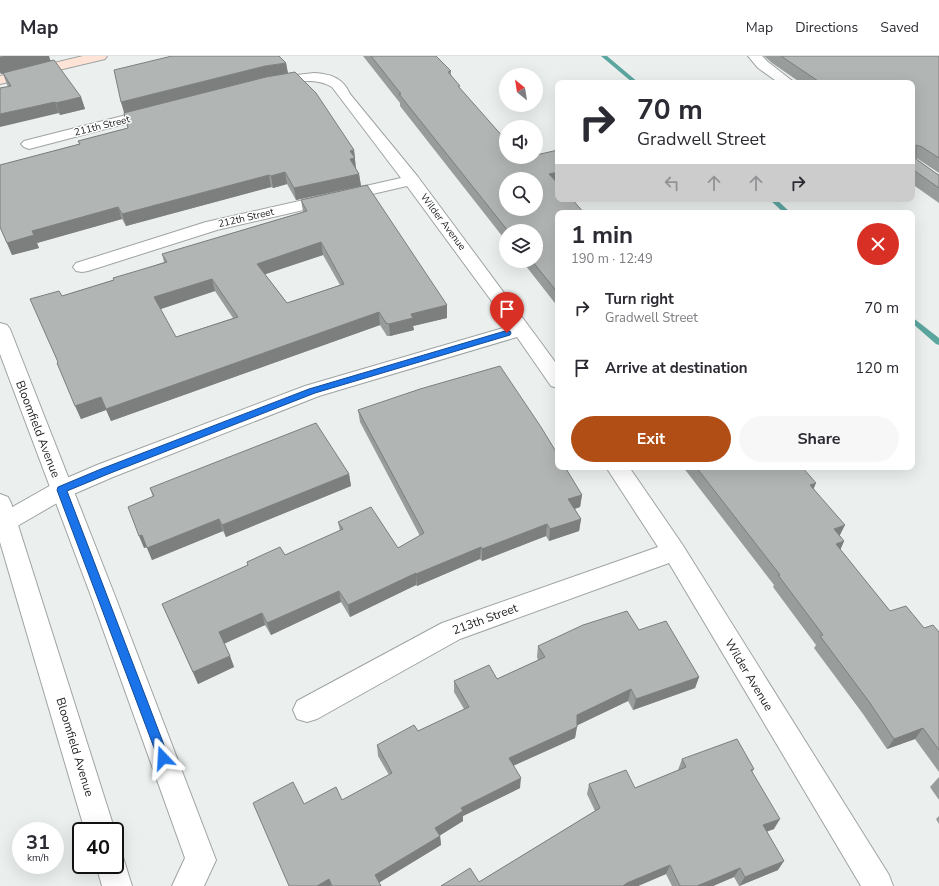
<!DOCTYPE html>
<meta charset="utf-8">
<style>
:root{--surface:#fff;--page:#f7f7f7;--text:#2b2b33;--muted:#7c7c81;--line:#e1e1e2;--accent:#b14e16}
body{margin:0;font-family:"Nunito Sans",sans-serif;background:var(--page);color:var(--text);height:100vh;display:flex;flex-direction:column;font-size:15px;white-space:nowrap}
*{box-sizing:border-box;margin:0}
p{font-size:13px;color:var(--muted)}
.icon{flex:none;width:22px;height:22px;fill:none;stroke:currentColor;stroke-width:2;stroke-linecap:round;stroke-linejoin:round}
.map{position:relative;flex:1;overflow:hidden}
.side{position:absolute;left:555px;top:154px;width:360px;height:260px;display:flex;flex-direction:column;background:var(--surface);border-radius:8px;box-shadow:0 4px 16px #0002}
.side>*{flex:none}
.banner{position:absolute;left:555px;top:24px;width:360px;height:122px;border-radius:8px;box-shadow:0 4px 16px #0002;background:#fff;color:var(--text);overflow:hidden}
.needle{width:26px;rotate:330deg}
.buttons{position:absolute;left:499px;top:12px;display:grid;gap:8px}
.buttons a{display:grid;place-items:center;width:44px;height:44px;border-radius:50%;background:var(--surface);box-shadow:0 4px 16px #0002;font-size:20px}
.speed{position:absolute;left:12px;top:766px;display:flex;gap:8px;font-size:20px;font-weight:700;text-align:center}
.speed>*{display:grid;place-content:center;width:52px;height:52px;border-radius:50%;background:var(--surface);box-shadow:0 4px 16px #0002;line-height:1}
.speed small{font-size:10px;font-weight:400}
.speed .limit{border:2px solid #111;border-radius:6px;background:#fff;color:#111}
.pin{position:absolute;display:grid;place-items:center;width:34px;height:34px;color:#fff;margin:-41px -17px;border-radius:50% 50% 50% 0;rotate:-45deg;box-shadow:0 0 4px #0007}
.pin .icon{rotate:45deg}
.me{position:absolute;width:44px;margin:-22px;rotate:340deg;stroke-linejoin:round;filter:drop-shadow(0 0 3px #0008)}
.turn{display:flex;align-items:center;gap:14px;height:84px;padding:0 16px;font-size:18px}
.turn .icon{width:52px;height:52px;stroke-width:2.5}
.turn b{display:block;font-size:28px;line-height:34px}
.lanes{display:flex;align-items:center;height:38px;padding:0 16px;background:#0003;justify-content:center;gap:20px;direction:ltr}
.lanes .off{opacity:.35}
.round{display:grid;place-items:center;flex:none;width:42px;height:42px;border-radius:21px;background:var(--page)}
.headline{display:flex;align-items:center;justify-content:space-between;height:68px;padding:0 16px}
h1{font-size:24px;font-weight:700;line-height:30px}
.cta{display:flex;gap:8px;margin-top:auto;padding:8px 16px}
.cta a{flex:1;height:46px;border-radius:24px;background:var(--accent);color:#fff;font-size:16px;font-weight:700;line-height:46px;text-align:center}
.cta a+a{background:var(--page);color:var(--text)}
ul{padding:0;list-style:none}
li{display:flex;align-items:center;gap:12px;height:60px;padding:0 16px}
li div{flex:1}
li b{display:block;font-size:15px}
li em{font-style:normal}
header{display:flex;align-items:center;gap:24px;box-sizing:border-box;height:56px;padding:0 20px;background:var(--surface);border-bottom:1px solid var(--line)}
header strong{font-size:19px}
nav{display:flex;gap:22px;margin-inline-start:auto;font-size:14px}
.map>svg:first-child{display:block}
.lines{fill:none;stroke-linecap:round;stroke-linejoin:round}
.stream{fill:#5ca6a0;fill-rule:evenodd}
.minor-casing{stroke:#9fa3a2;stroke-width:2}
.tertiary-casing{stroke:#9fa3a2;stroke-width:2}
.secondary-casing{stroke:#9fa3a2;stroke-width:2}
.minor{fill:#fff;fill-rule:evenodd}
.tertiary{fill:#fff;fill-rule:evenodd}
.secondary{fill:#fee3d6;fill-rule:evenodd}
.wall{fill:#989c9b;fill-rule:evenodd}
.shaded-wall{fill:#7c7f7e}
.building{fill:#b1b5b4;stroke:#7c7f7e;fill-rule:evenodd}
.route{fill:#1a73e8;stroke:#114b97}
.labels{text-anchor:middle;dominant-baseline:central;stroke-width:3;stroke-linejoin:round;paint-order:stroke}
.far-street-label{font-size:10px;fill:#222323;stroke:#fff}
.street-label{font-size:12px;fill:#222323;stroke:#fff}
</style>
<header>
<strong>Map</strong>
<nav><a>Map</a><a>Directions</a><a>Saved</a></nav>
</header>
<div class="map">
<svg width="939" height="830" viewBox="0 0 939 830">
<rect width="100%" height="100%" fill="#ebf0ef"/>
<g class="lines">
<path class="stream" d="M601,0H607L639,27H633Z
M769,143H776L791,157H784Z
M912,261L939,282V289L936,288L912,267Z"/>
<g class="minor-casing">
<path id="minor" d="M748,0H762L768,6L795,27H779L758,12Z
M314,17C331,18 343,22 350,38L418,121L539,284L558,310V332L551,330L517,281L319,340L113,421L69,440L14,472L6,475L0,473V458L53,428L97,409L305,330L510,270L407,130L217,174L88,215L82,216L76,215L73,211L76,207L206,166L401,122L332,31C314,20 290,27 270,30L265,29L263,26L265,23L270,22Z
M154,52L159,53L161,56L159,59L29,93L24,91L21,88L24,85Z
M606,411H629L682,488L889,819L893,830H861L669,507L460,583L317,663L307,666L297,663L293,654L297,645L442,567L658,491Z"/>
</g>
<g class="tertiary-casing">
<path id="tertiary" d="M0,267L7,269L10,273L115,540L216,804L204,830H172L185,802L91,540L0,298Z
M0,438L8,441L11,447L115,775H85L0,486Z
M115,796L122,798L132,830H102L96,809H115Z"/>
</g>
<g class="secondary-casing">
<path id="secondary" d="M83,0H107L105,3L0,28V20Z"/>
</g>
<use href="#minor" class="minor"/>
<use href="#tertiary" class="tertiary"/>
<use href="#secondary" class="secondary"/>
</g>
<path class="wall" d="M0,0L51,5L81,41L85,53L60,59L59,57L8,31L3,18H1L0,16Z
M363,0H436L451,15V19L460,33L558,157V251L522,205H536V175H506V185L400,50V47Z
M764,0H939V117L918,103L916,102V103L937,118L939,119V147L912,128V27H801L772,7Z
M286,7L288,17L354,94L356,113L359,118L361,130L296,144L287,128L273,132L271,131L126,170L122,163L37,187L39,192L12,199L0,171V109L79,88L78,85L128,72L121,46Z
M301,144L447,249V262L413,270L414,274L390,280H387L380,269L111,365L106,354L81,363L58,306L62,240L113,224L164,206L162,198L303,156ZM323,199L340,229L287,247L265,218ZM215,235L233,262L176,281L160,253Z
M358,354L582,439L580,451L575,453L581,463L579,475L549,485L546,480L482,505L480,503L417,530L416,529L350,561L341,546L271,579L265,569L224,588L230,600L234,611L198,628L162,548L248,510L247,506L285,499L340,475L338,466L398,492L420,480L360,366Z
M683,411H802L840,480L844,485L840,494L890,555L924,572L939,576V716L915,683L887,693L863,658L814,592L816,589L773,531L774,529Z
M349,418L351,430L226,481L223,475L152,504L147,491L144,492L153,441L150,432Z
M639,574L699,621L695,632L633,654L628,645L577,669L575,682L513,710L520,732L463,760V765L440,779L441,789L379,826L381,830H289L304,748L342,744L389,719L378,700L377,689L418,675L464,653L454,636V625L497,623L538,604L537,601L538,590Z
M682,703L754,713L752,716L774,773L767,775L778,814L739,830L734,821L713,830H672L666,818L638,830H441L479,826L595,755L587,738L589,728L635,732L678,714Z
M939,721V744L930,731Z
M939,760V768L936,763Z"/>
<path class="shaded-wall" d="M3,0H49L51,6L1,18L0,16V1Z
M286,7L288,18L125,58L121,46L265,10Z
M81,41L85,53L60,59L56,47Z
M55,46L59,57L0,71V58Z
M354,94L356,114L350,103V95Z
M285,116L287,128L273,132L271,120Z
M558,116V128L549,118Z
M359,118L361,130L296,144L294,132Z
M269,119L271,131L126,170L122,158Z
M118,151L122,163L37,187L39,192L12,199L7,187L32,175Z
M321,186L323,199L260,220L257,208Z
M212,223L215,235L158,254L154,241Z
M447,249V262L413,270L414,274L390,280L389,268L411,258Z
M379,256L380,269L111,365L106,353Z
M101,341L106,354L81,363L75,350Z
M349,418L351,430L226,481L222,469Z
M816,427L811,439L810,429Z
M582,439L580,451L567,455L568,443Z
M219,463L223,475L152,504L147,492Z
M581,463L579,475L549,485L550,473Z
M547,468L546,480L482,505V493Z
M845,469L839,481L834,473Z
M142,479L147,491L144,492L139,480Z
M844,485L839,497L836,488Z
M481,491L480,503L417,530L416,518Z
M416,517V529L350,561L348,549Z
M339,535L341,546L271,579L267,567Z
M262,557L265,569L223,588L219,576Z
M230,600L234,611L198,628L193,616Z
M699,621L695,632L633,654L636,643Z
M631,633L628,645L576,670L577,659Z
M577,671L575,682L508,712L509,702Z
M923,672L915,683L887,693L894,683Z
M521,722L520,732L463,760V765L436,782L435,772L461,752Z
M780,763L774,773L758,779L763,769Z
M440,780L441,789L377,828L375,819Z
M784,805L778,814L739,830L745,821Z
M670,809L666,818L638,830H623L627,827Z
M740,812L734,821L713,830H697Z
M329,823L331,830H317Z"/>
<path class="building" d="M172,0H279L286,7L265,10L121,46L114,14Z
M371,0H436L451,15L448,16L460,30H458L504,82H506V101H536V99L558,94V116L549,118L558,128V143H572L584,157H558V237L532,205H536V175H508L399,38H401ZM506,123H536V153H506Z
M781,0H939V102L922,91L916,89V103L937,118L939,119V132L912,113V27H821Z
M54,4L81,41L56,47L55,46L0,58V32L11,30L3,17Z
M295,16L316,37L354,94L350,95L355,102L350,103L359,118L294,132L285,116L271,120L269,119L122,158L118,151L32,175L34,179L7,187L0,171V109L80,88L78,85L128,72L124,57L266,21Z
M367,129L447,249L411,258L413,262L389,268L386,267L379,256L106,353L101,341L75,350L57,307L58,306L30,243L59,235L62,240L114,224L113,222L167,206L162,198L307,155L301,144ZM321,186L344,228L287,247L257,208ZM212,223L238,261L176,281L154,241Z
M500,310L541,371L558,399V411H565L582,439L568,443L581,463L550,473L547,468L482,493L481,491L416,518V517L348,549L339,535L267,567L262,557L219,576L230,600L193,616L162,548L248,509L247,506L280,491L285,499L343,473L338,466L371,451L398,492L424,477L358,354L420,333Z
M316,367L349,418L222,469L219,463L147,492L142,479L139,480L128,451L154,440L150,432Z
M696,411H802L816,427L810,429L845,469L834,473L844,485L836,488L890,555L906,550L924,572L933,569L939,576V694L923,672L894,683L870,647L820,580L823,579L778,519H780Z
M627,555L639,574L666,565L699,621L636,643L631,633L577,659V671L509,702L521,722L461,752L463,755L435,772L440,780L375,819L381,830H332L329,823L317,830H289L253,747L293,726L304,748L336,731L342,744L392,717L377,689L414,669L418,675L469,651L454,625L489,609L497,623L545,601L538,590L583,569Z
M737,683L754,713L751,714L780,763L763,769L784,805L745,821L740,812L697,830H680L670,809L627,827L623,830H441L470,812L479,826L600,752L589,728L626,714L635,732L686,711L682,703Z"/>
<path class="route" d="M505,275H510L511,277L510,279L315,337L108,418L67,435L169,702L167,705L163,707L159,705L57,434L58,431L101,413L309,333Z"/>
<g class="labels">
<g class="far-street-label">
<text transform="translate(102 70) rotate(-14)">211th Street</text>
<text transform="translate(246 162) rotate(-13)">212th Street</text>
<text transform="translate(443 166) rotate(53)">Wilder Avenue</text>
</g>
<g class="street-label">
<text transform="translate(38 373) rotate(69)">Bloomfield Avenue</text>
<text transform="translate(485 563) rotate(-20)">213th Street</text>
<text transform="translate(749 619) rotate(59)">Wilder Avenue</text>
<text transform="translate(75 691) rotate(73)">Bloomfield Avenue</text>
</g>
</g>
</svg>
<div class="buttons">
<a><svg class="needle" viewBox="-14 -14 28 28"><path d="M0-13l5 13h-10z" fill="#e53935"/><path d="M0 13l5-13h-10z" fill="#7c7c81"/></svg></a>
<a><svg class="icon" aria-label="sound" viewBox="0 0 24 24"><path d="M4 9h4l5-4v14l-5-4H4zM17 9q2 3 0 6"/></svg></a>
<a><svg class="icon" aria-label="search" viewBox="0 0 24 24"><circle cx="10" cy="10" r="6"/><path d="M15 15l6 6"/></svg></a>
<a><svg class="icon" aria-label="layers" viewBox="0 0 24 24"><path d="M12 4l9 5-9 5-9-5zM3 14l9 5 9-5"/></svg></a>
</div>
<div class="speed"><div>31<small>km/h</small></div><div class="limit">40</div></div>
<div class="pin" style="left:507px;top:277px;background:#d93025"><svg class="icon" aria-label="arrive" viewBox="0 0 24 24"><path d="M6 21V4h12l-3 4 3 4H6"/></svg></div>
<svg class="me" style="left:163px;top:702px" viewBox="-20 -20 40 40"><path d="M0-17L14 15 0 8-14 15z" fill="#1a73e8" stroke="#fff" stroke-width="4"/></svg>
<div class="banner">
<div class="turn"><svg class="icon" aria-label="right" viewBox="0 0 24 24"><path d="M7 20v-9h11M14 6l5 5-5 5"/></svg><div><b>70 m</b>Gradwell Street</div></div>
<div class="lanes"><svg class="icon off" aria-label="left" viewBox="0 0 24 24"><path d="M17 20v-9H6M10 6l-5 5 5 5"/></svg><svg class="icon off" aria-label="ahead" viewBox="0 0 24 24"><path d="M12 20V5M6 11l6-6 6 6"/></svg><svg class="icon off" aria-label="ahead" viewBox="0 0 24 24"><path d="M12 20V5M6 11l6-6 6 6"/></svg><svg class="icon" aria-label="right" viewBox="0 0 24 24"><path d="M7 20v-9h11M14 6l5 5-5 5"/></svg></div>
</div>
<section class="side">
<div class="headline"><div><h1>1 min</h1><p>190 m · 12:49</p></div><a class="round" style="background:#d93025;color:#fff"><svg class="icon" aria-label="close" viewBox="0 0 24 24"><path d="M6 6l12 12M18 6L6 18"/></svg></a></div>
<ul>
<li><svg class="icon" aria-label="right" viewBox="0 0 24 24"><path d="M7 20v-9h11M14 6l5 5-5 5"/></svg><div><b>Turn right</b><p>Gradwell Street</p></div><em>70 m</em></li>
<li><svg class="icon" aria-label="arrive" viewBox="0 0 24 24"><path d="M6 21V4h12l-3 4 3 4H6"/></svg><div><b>Arrive at destination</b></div><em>120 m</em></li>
</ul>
<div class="cta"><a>Exit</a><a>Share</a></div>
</section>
</div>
